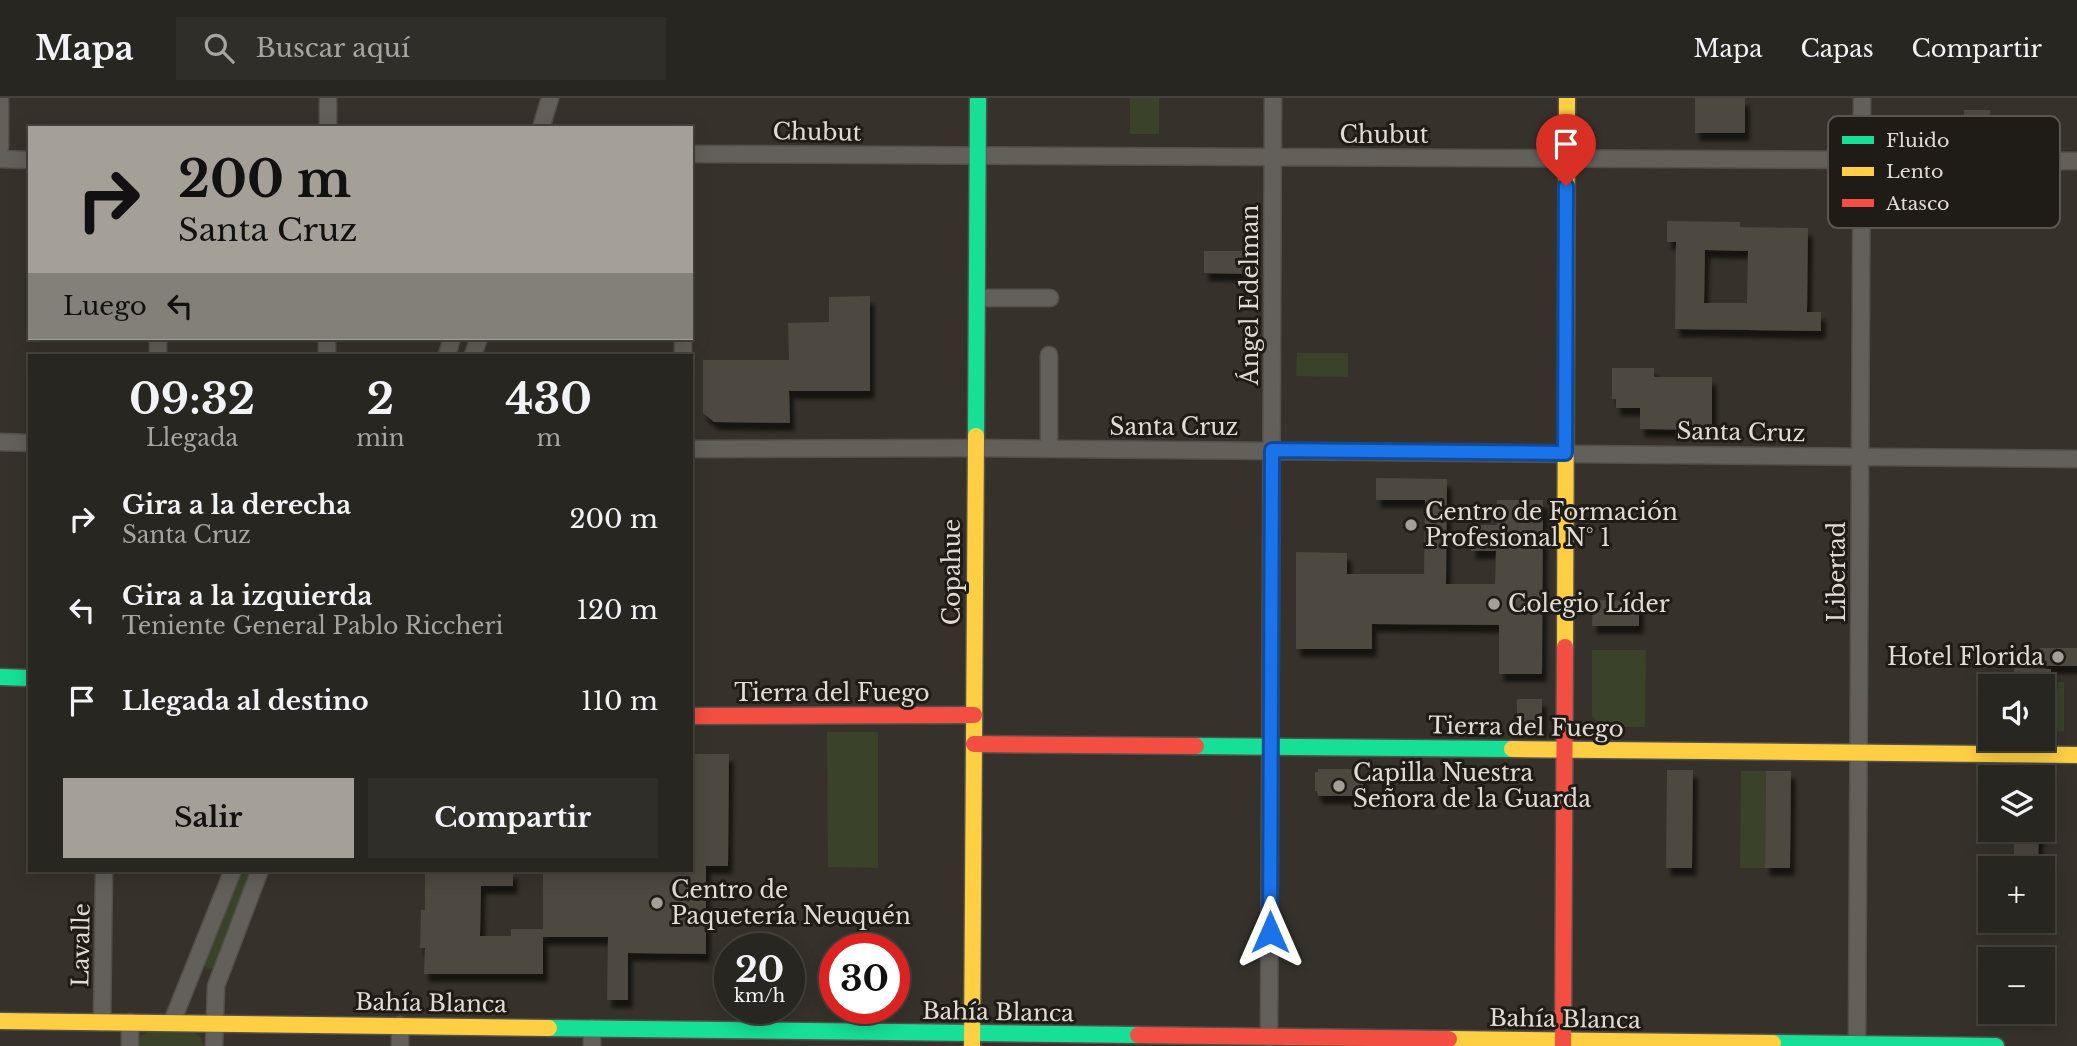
<!DOCTYPE html>
<html lang="es">
<meta charset="utf-8">
<style>
:root{--surface:#282620;--page:#302e29;--text:#f1f3f6;--muted:#a5a5a5;--line:#44433e;--accent:#a4a098}
body{margin:0;font-family:"Libre Baskerville",serif;background:var(--page);color:var(--text);height:100vh;display:flex;flex-direction:column;font-size:26px;white-space:nowrap}
*{box-sizing:border-box;margin:0}
p{font-size:23px;color:var(--muted)}
.icon{flex:none;width:38px;height:38px;fill:none;stroke:currentColor;stroke-width:2;stroke-linecap:round;stroke-linejoin:round}
.map{position:relative;flex:1;overflow:hidden}
.drawer{position:absolute;left:28px;top:256px;width:665px;height:518px;display:flex;flex-direction:column;background:var(--surface);border-radius:0px;box-shadow:0 4px 18px #0003,0 0 0 2px var(--line)}
.drawer>*{flex:none}
.top-card{position:absolute;left:28px;top:28px;width:665px;height:214px;border-radius:0px;box-shadow:0 4px 18px #0003,0 0 0 2px var(--line);background:#a4a098;color:#111;overflow:hidden}
.fabs{position:absolute;left:1978px;top:576px;display:grid;gap:14px}
.fabs a{display:grid;place-items:center;width:77px;height:77px;border-radius:0px;background:var(--surface);box-shadow:0 4px 18px #0003,0 0 0 2px var(--line);font-size:35px}
.speed{position:absolute;left:714px;top:835px;display:flex;gap:14px;font-size:35px;font-weight:700;text-align:center}
.speed>*{display:grid;place-content:center;width:91px;height:91px;border-radius:50%;background:var(--surface);box-shadow:0 4px 18px #0003,0 0 0 2px var(--line);line-height:1}
.speed small{font-size:18px;font-weight:400}
.speed .limit{border:10px solid #d22;background:#fff;color:#111}
.pin{position:absolute;display:grid;place-items:center;width:60px;height:60px;color:#fff;margin:-72px -30px;border-radius:50% 50% 50% 0;rotate:-45deg;box-shadow:0 0 7px #0007}
.pin .icon{rotate:45deg}
.me{position:absolute;width:77px;margin:-38px;rotate:0deg;stroke-linejoin:round;filter:drop-shadow(0 0 5px #0008)}
.turn{display:flex;align-items:center;gap:24px;height:147px;padding:0 35px;font-size:32px}
.turn .icon{width:91px;height:91px;stroke-width:2.5}
.turn b{display:block;font-size:49px;line-height:60px}
.then{display:flex;align-items:center;height:66px;padding:0 35px;background:#0003;gap:14px;font-size:26px}
.eta{display:flex;justify-content:space-evenly;align-items:center;height:119px;text-align:center}
.eta b{font-size:42px;font-weight:800;line-height:49px}
.cta{display:flex;gap:14px;margin-top:auto;padding:14px 35px}
.cta a{flex:1;height:80px;border-radius:0px;background:var(--accent);color:#111;font-size:28px;font-weight:800;line-height:80px;text-align:center}
.cta a+a{background:var(--page);color:var(--text)}
ul{padding:0;list-style:none}
li{display:flex;align-items:center;gap:21px;height:91px;padding:0 35px}
li div{flex:1}
li b{display:block;font-size:26px}
li em{font-style:normal}
header{display:flex;align-items:center;gap:42px;box-sizing:border-box;height:98px;padding:0 35px;background:var(--surface);border-bottom:2px solid var(--line)}
header strong{font-size:33px}
nav{display:flex;gap:38px;margin-inline-start:auto;font-size:24px}
.search{width:490px;height:63px;background:var(--page);display:flex;align-items:center;gap:18px;box-sizing:border-box;padding:0 24px;border-radius:0px;color:var(--muted);font-size:26px}
.map>svg:first-child{display:block}
.green{fill:#3a422a}
.building{fill:#4d483f;fill-rule:evenodd;filter:url(#shadow)}
.lines{fill:none;stroke-linecap:round;stroke-linejoin:round}
.street-casing{stroke:#53504a;stroke-width:19}
.fast-casing{stroke:#53504a;stroke-width:19}
.slow-casing{stroke:#53504a;stroke-width:19}
.jam-casing{stroke:#53504a;stroke-width:19}
.street{stroke:#63605b;stroke-width:16}
.fast{stroke:#16e098;stroke-width:16}
.slow{stroke:#ffcf43;stroke-width:16}
.jam{stroke:#f24e42;stroke-width:16}
.route-casing{stroke:#114b97;stroke-width:18}
.route{stroke:#1a73e8;stroke-width:12}
.poi-dot{fill:#a4a098;stroke:#1f1b16;stroke-width:2.5}
.labels{text-anchor:middle;dominant-baseline:central;stroke-width:6;stroke-linejoin:round;paint-order:stroke}
.street-label{font-size:23px;fill:#e0dbd3;stroke:#1f1b16}
.poi-label{font-size:23px;fill:#e0dbd3;stroke:#1f1b16;text-anchor:start}
.key{fill:#1f1b16;stroke:#59554f;stroke-width:2}
.key-label{font-size:19px;fill:#e0dbd3}
</style>
<header>
<strong>Mapa</strong>
<div class="search"><svg class="icon" aria-label="search" viewBox="0 0 24 24"><circle cx="10" cy="10" r="6"/><path d="M15 15l6 6"/></svg>Buscar aquí</div>
<nav><a>Mapa</a><a>Capas</a><a>Compartir</a></nav>
</header>
<div class="map">
<svg width="2077" height="948" viewBox="0 0 2077 948">
<defs>
<filter id="shadow"><feDropShadow dx="4.5" dy="8" stdDeviation="2" flood-color="#0009"/></filter>
</defs>
<rect width="100%" height="100%" fill="#36322b"/>
<path class="green" d="M1130,0H1159V36H1130Z
M1297,255H1348V279L1296,278Z
M1592,552H1646L1645,629H1602L1592,618Z
M2040,584H2064V633H2042V588H2040Z
M827,634H878V770L828,769Z
M1741,673H1766L1765,770H1740Z
M239,772H253L216,865L213,870L208,871L203,865Z
M150,934L194,935L200,938L204,948H138L141,937Z"/>
<path class="building" d="M1695,0H1745V35H1695Z
M1964,12H1990V36H1964Z
M1667,123L1740,124V129L1808,130L1807,214H1821V233L1675,231L1676,144H1667ZM1705,152L1748,153L1747,205H1704Z
M1204,153H1249V176L1204,175Z
M870,198V293H789L790,325L714,324L703,315V262H789L788,225L829,224V199Z
M1612,270H1654V279H1712V332L1640,331V310H1616V301H1612Z
M1376,380L1447,381L1446,486H1495L1496,453H1471V427H1497V402H1543L1542,576H1499V527L1372,526V551H1296V454L1347,455V476H1424L1425,402H1376Z
M1593,502L1639,503V528H1592Z
M2040,550H2077V568H2040Z
M2014,570L2051,571V584H2040V588H2014Z
M1517,601H1542V628H1517Z
M691,656H729L728,768H706V856L628,855V902H607L608,839H543V876H424L425,850H420L421,812H425V773H513V788H481L480,838H511V831H543V772H691Z
M1318,671H1360L1364,684L1360,698H1318L1317,693H1315V674H1318Z
M1667,672H1693L1692,770H1666Z
M1766,673H1791L1790,770H1765Z
M2014,732H2039L2038,770H2014Z"/>
<g class="lines">
<g class="street-casing">
<path id="street" d="M328,30V0
M541,30L550,0
M0,49V0
M691,56L2077,63
M0,61L30,62
M977,200H1050
M158,257V240
M327,257V240
M447,257L452,240
M473,257L479,240
M683,257V240
M0,344L30,345
M691,351L976,350L2077,361
M1049,351V257
M102,924L104,772
M172,924L233,772
M1269,940L1273,0
M130,948V924
M214,948L216,888L260,772
M400,948V927
M592,948V930
M1857,948L1862,0"/>
</g>
<g class="fast-casing">
<path id="fast" d="M976,338L978,0
M0,579L30,580
M1196,648L1512,651
M549,930L1138,937
M1773,945L1996,948"/>
</g>
<g class="slow-casing">
<path id="slow" d="M1565,549L1567,0
M1512,651L2077,657
M0,923L549,930
M1449,941L1773,945
M972,948L976,338"/>
</g>
<g class="jam-casing">
<path id="jam" d="M691,618L974,617
M974,646L1196,648
M1138,937L1449,941
M1563,948L1565,549"/>
</g>
<use href="#street" class="street"/>
<use href="#fast" class="fast"/>
<use href="#slow" class="slow"/>
<use href="#jam" class="jam"/>
</g>
<g class="lines">
<g class="route-casing">
<path id="route" d="M1270,834L1272,352L1565,355L1566,88"/>
</g>
<use href="#route" class="route"/>
</g>
<g class="poi-dot">
<circle cx="1411" cy="427" r="7"/>
<circle cx="1494" cy="506" r="7"/>
<circle cx="2058" cy="559" r="7"/>
<circle cx="1339" cy="688" r="7"/>
<circle cx="657" cy="805" r="7"/>
</g>
<g class="labels">
<g class="street-label">
<text transform="translate(817 34) rotate(1)">Chubut</text>
<text x="1384" y="37">Chubut</text>
<text transform="translate(1250 197) rotate(-90)">Ángel Edelman</text>
<text x="1174" y="329">Santa Cruz</text>
<text transform="translate(1741 334) rotate(1)">Santa Cruz</text>
<text transform="translate(952 474) rotate(-90)">Copahue</text>
<text transform="translate(1837 474) rotate(-90)">Libertad</text>
<text x="832" y="595">Tierra del Fuego</text>
<text transform="translate(1526 629) rotate(1)">Tierra del Fuego</text>
<text transform="translate(81 847) rotate(-89)">Lavalle</text>
<text transform="translate(431 905) rotate(1)">Bahía Blanca</text>
<text transform="translate(998 914) rotate(1)">Bahía Blanca</text>
<text transform="translate(1565 921) rotate(1)">Bahía Blanca</text>
</g>
<g class="poi-label">
<text x="1425" y="414">Centro de Formación<tspan x="1425" dy="26">Profesional N° 1</tspan></text>
<text x="1508" y="506">Colegio Líder</text>
<text x="2044" y="559" text-anchor="end">Hotel Florida</text>
<text x="1353" y="675">Capilla Nuestra<tspan x="1353" dy="26">Señora de la Guarda</tspan></text>
<text x="671" y="792">Centro de<tspan x="671" dy="26">Paquetería Neuquén</tspan></text>
</g>
</g>
<rect x="1828" y="18" width="232" height="112" rx="10" class="key"/>
<rect x="1842" y="38" width="32" height="8" fill="#16e098"/>
<rect x="1842" y="69" width="32" height="9" fill="#ffcf43"/>
<rect x="1842" y="101" width="32" height="8" fill="#f24e42"/>
<g class="key-label">
<text x="1886" y="49">Fluido</text>
<text x="1886" y="80">Lento</text>
<text x="1886" y="112">Atasco</text>
</g>
</svg>
<div class="fabs">
<a><svg class="icon" aria-label="sound" viewBox="0 0 24 24"><path d="M4 9h4l5-4v14l-5-4H4zM17 9q2 3 0 6"/></svg></a>
<a><svg class="icon" aria-label="layers" viewBox="0 0 24 24"><path d="M12 4l9 5-9 5-9-5zM3 14l9 5 9-5"/></svg></a>
<a>+</a>
<a>−</a>
</div>
<div class="speed"><div>20<small>km/h</small></div><div class="limit">30</div></div>
<div class="pin" style="left:1566px;top:88px;background:#d93025"><svg class="icon" aria-label="arrive" viewBox="0 0 24 24"><path d="M6 21V4h12l-3 4 3 4H6"/></svg></div>
<svg class="me" style="left:1270px;top:834px" viewBox="-20 -20 40 40"><path d="M0-17L14 15 0 8-14 15z" fill="#1a73e8" stroke="#fff" stroke-width="4"/></svg>
<div class="top-card">
<div class="turn"><svg class="icon" aria-label="right" viewBox="0 0 24 24"><path d="M7 20v-9h11M14 6l5 5-5 5"/></svg><div><b>200 m</b>Santa Cruz</div></div>
<div class="then">Luego<svg class="icon" aria-label="left" viewBox="0 0 24 24"><path d="M17 20v-9H6M10 6l-5 5 5 5"/></svg></div>
</div>
<section class="drawer">
<div class="eta">
<div><b>09:32</b><p>Llegada</p></div>
<div><b>2</b><p>min</p></div>
<div><b>430</b><p>m</p></div>
</div>
<ul>
<li><svg class="icon" aria-label="right" viewBox="0 0 24 24"><path d="M7 20v-9h11M14 6l5 5-5 5"/></svg><div><b>Gira a la derecha</b><p>Santa Cruz</p></div><em>200 m</em></li>
<li><svg class="icon" aria-label="left" viewBox="0 0 24 24"><path d="M17 20v-9H6M10 6l-5 5 5 5"/></svg><div><b>Gira a la izquierda</b><p>Teniente General Pablo Riccheri</p></div><em>120 m</em></li>
<li><svg class="icon" aria-label="arrive" viewBox="0 0 24 24"><path d="M6 21V4h12l-3 4 3 4H6"/></svg><div><b>Llegada al destino</b></div><em>110 m</em></li>
</ul>
<div class="cta"><a>Salir</a><a>Compartir</a></div>
</section>
</div>
